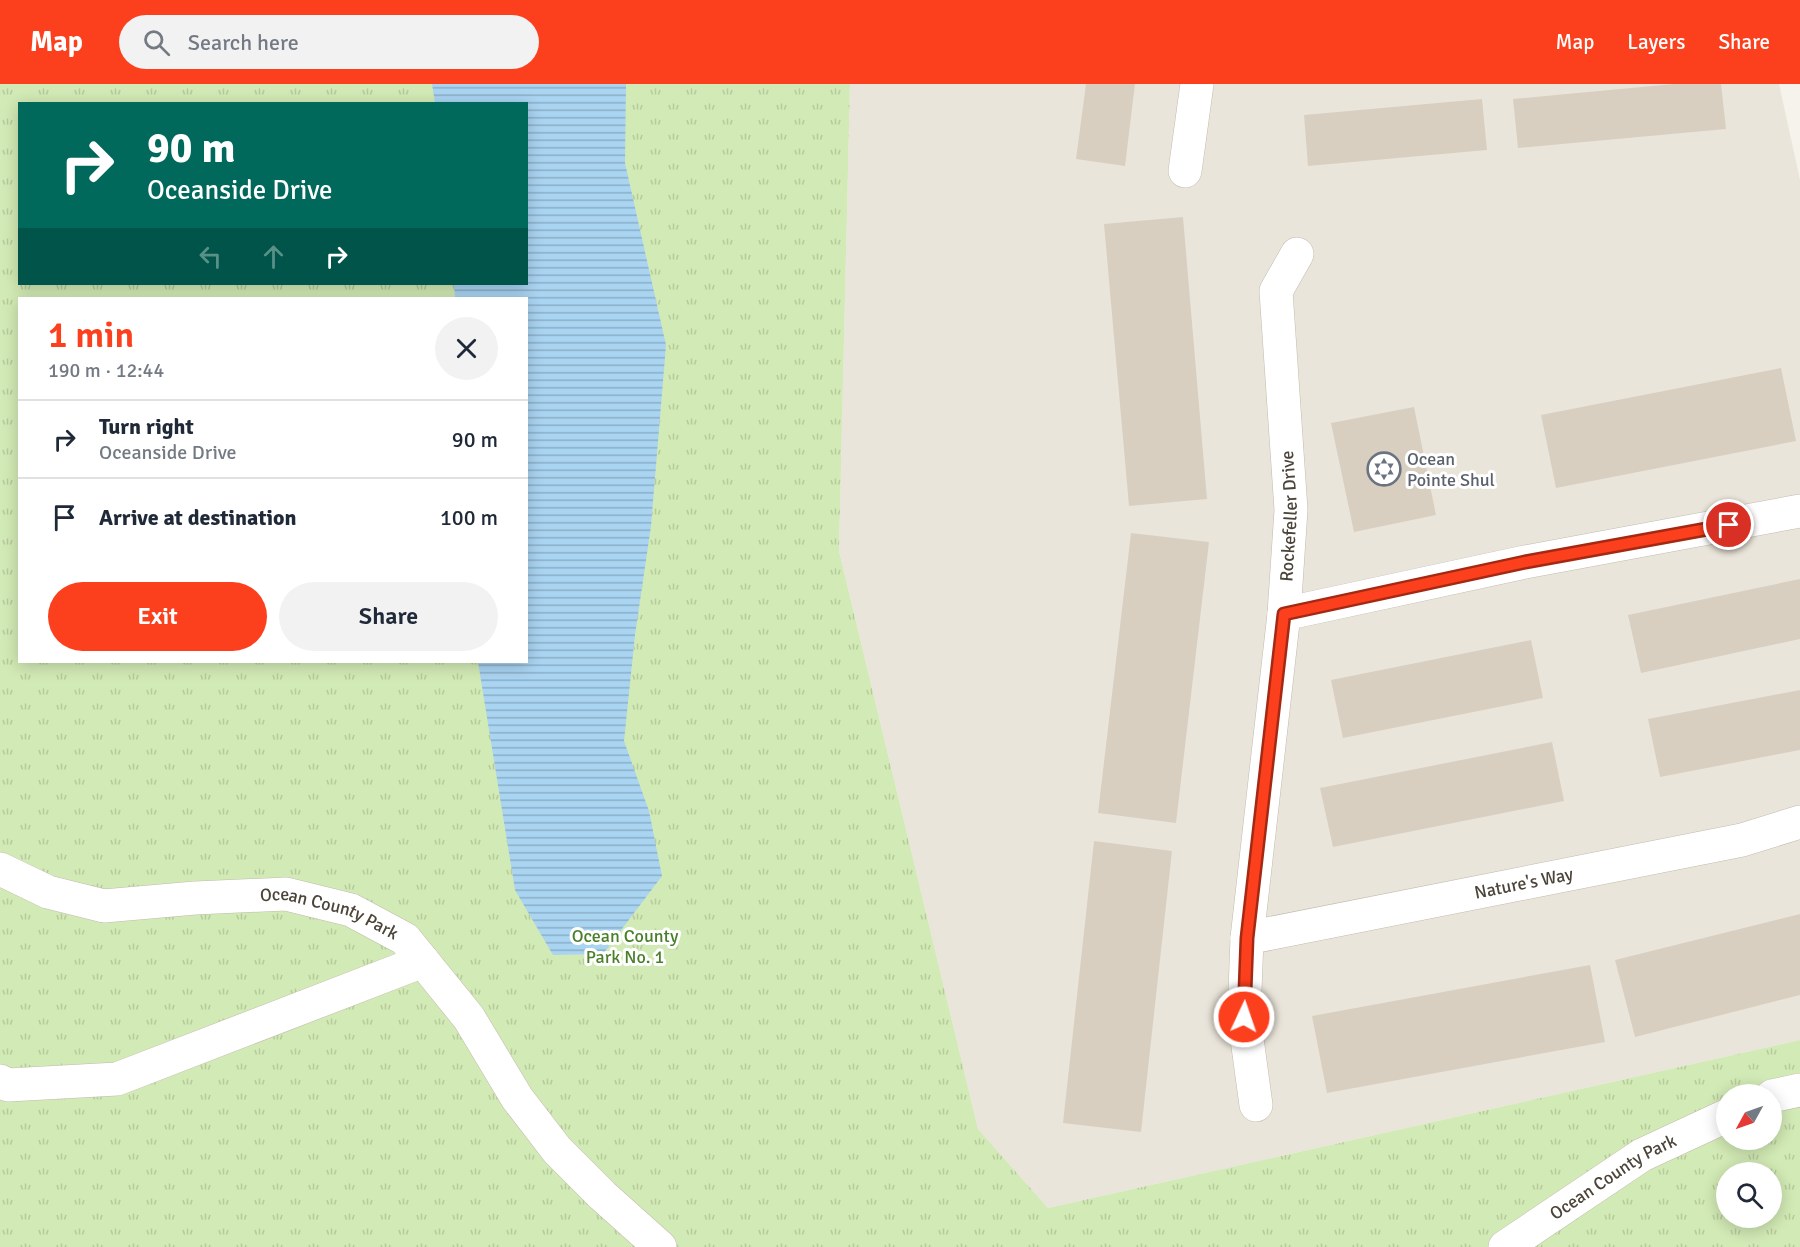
<!DOCTYPE html>
<meta charset="utf-8">
<style>
:root{--surface:#fff;--page:#f2f2f3;--text:#1f2937;--muted:#747a83;--line:#e0e1e3;--accent:#fc3f1d}
body{margin:0;font-family:Signika,sans-serif;background:var(--page);color:var(--text);height:100vh;display:flex;flex-direction:column;font-size:22px;white-space:nowrap}
*{box-sizing:border-box;margin:0}
p{font-size:20px;color:var(--muted)}
.icon{flex:none;width:33px;height:33px;fill:none;stroke:currentColor;stroke-width:2;stroke-linecap:round;stroke-linejoin:round}
.map{position:relative;flex:1;overflow:hidden}
.sheet{position:absolute;left:18px;top:213px;width:510px;height:366px;display:flex;flex-direction:column;background:var(--surface);border-radius:0px;box-shadow:0 3px 15px #0003}
.sheet>*{flex:none}
.top-card{position:absolute;left:18px;top:18px;width:510px;height:183px;border-radius:0px;box-shadow:0 3px 15px #0003;background:#00695c;color:#fff;overflow:hidden}
.needle{width:39px;rotate:230deg}
.tools{position:absolute;left:1716px;top:1000px;display:grid;gap:12px}
.tools a{display:grid;place-items:center;width:66px;height:66px;border-radius:50%;background:var(--surface);box-shadow:0 3px 15px #0003;font-size:30px}
.pin{position:absolute;display:grid;place-items:center;width:51px;height:51px;color:#fff;margin:-26px;border:3px solid #fff;border-radius:50%;box-shadow:0 2px 6px #0007}
.me{position:absolute;width:66px;margin:-33px;rotate:3deg;stroke-linejoin:round;filter:drop-shadow(0 0 4px #0008)}
.turn{display:flex;align-items:center;gap:21px;height:126px;padding:0 30px;font-size:27px}
.turn .icon{width:78px;height:78px;stroke-width:2.5}
.turn b{display:block;font-size:42px;line-height:51px}
.lanes{display:flex;align-items:center;height:57px;padding:0 30px;background:#0003;justify-content:center;gap:30px;direction:ltr}
.lanes .off{opacity:.35}
.round{display:grid;place-items:center;flex:none;width:63px;height:63px;border-radius:32px;background:var(--page)}
.head{display:flex;align-items:center;justify-content:space-between;height:102px;padding:0 30px}
h1{font-size:36px;font-weight:600;line-height:45px;color:var(--accent)}
.action{display:flex;gap:12px;margin-top:auto;padding:12px 30px}
.action a{flex:1;height:69px;border-radius:36px;background:var(--accent);color:#fff;font-size:24px;font-weight:600;line-height:69px;text-align:center}
.action a+a{background:var(--page);color:var(--text)}
ul{padding:0;list-style:none}
li{display:flex;align-items:center;gap:18px;height:78px;padding:0 30px;border-top:2px solid var(--line)}
li div{flex:1}
li b{display:block;font-size:22px}
li em{font-style:normal}
header{display:flex;align-items:center;gap:36px;box-sizing:border-box;height:84px;padding:0 30px;background:var(--accent);color:#fff}
header strong{font-size:28px}
nav{display:flex;gap:33px;margin-inline-start:auto;font-size:21px}
.search{width:420px;height:54px;background:var(--page);display:flex;align-items:center;gap:15px;box-sizing:border-box;padding:0 21px;border-radius:33px;color:var(--muted);font-size:22px}
.map>svg:first-child{display:block}
.residential{fill:#eae5da}
.park{fill:url(#park-tufts);fill-rule:evenodd}
.water{fill:url(#water-rules)}
.building{fill:#d8cfc1}
.lines{fill:none;stroke-linecap:round;stroke-linejoin:round}
.minor-casing{stroke:#c2bbae;stroke-width:34}
.minor{stroke:#fff;stroke-width:33}
.route-casing{stroke:#a42913;stroke-width:15}
.route{stroke:#fc3f1d;stroke-width:10}
.labels{text-anchor:middle;dominant-baseline:central;stroke-width:6;stroke-linejoin:round;paint-order:stroke}
.worship-label{font-size:18px;fill:#5b616d;stroke:#fff;text-anchor:start}
.street-label{font-size:18px;fill:#4b4439;stroke:#fff}
.park-label{font-size:18px;fill:#4a7f2a;stroke:#fff}
</style>
<header>
<strong>Map</strong>
<div class="search"><svg class="icon" aria-label="search" viewBox="0 0 24 24"><circle cx="10" cy="10" r="6"/><path d="M15 15l6 6"/></svg>Search here</div>
<nav><a>Map</a><a>Layers</a><a>Share</a></nav>
</header>
<div class="map">
<svg width="1800" height="1163" viewBox="0 0 1800 1163">
<defs>
<pattern id="park-tufts" width="24" height="20" patternUnits="userSpaceOnUse" patternTransform="scale(1.5)"><rect width="24" height="20" fill="#d2eab5"/><path d="M3 7l-1-3M5 7V3M7 7l1-3M15 17l-1-3M17 17v-4M19 17l1-3" fill="none" stroke="#b6ca9c"/></pattern>
<pattern id="water-rules" width="6" height="5" patternUnits="userSpaceOnUse" patternTransform="scale(1.5)"><rect width="6" height="5" fill="#a9d4f2"/><path d="M0 2.5h6" fill="none" stroke="#8caec5"/></pattern>
</defs>
<rect width="100%" height="100%" fill="#f6f3ec"/>
<path class="residential" d="M850,0H1779L1800,96V956L1048,1124L978,1045L839,467Z"/>
<path class="park" d="M0,0H850L839,467L978,1045L1048,1124L1800,956V1163H0ZM20,20H526V200H20ZM20,214H526V578H20ZM1726,1011H1772V1056H1726ZM1726,1089H1772V1134H1726Z"/>
<path class="water" d="M432,0H626L625,79L666,261L651,442L635,551L624,657L649,727L662,792L603,870L553,871L515,806L478,578H526V214H455L454,200H526V20L435,19Z"/>
<path class="building" d="M1086,0H1135L1125,82L1076,75Z
M1674,0H1721L1726,45L1518,64L1513,15Z
M1482,15L1487,66L1308,82L1304,31Z
M1183,133L1207,415L1129,422L1104,140Z
M1781,284L1796,357L1556,404L1541,331Z
M1414,323L1436,431L1354,448L1331,339Z
M1131,449L1209,458L1176,739L1098,729Z
M1800,495V555L1641,589L1628,531Z
M1531,556L1543,614L1343,654L1331,596Z
M1800,606V666L1660,693L1648,635Z
M1552,658L1564,717L1333,763L1320,704Z
M1094,757L1172,767L1141,1048L1063,1039Z
M1800,830V911L1635,953L1615,876Z
M1590,881L1605,958L1327,1009L1312,932Z"/>
<g class="lines">
<g class="minor-casing">
<g id="minor">
<path d="M1185,87L1197,0"/>
<path d="M1284,530L1525,478L1800,427"/>
<path id="s1" d="M0,785L48,808L104,822L195,814L286,810L351,826L405,855L469,934L517,1014L557,1066L603,1112L660,1163"/>
<path id="s2" d="M1247,854L1742,756L1800,738"/>
<path d="M0,997L8,1001L117,995L423,877"/>
<path d="M1772,1012L1800,1006"/>
<path id="s3" d="M1256,1021L1244,933L1247,854L1284,530L1291,426L1276,207L1297,170"/>
<path id="s4" d="M1505,1163L1642,1071L1726,1032"/>
</g>
</g>
<use href="#minor" class="minor"/>
</g>
<g class="lines">
<g class="route-casing">
<path id="route" d="M1244,933L1247,854L1284,530L1525,478L1729,441"/>
</g>
<use href="#route" class="route"/>
</g>
<defs>
<g id="synagogue-ring" transform="scale(1.725)"><circle r="9.5" fill="#fff" stroke="#6b7280" stroke-width="1.5"/><path d="M0-6.5L5.6 3.2H-5.6ZM0 6.5L5.6-3.2H-5.6Z" fill="#6b7280"/></g>
</defs>
<g fill-rule="evenodd">
<use href="#synagogue-ring" x="1384" y="385"/>
</g>
<g class="labels">
<g class="worship-label">
<text x="1407" y="375">Ocean<tspan x="1407" dy="21">Pointe Shul</tspan></text>
</g>
<g class="street-label">
<text stroke="none"><textPath href="#s3" startOffset="592">Rockefeller Drive</textPath></text>
<text stroke="none"><textPath href="#s2" startOffset="282">Nature's Way</textPath></text>
<text stroke="none"><textPath href="#s1" startOffset="340">Ocean County Park</textPath></text>
<text stroke="none"><textPath href="#s4" startOffset="129">Ocean County Park</textPath></text>
</g>
<g class="park-label">
<text x="625" y="852">Ocean County<tspan x="625" dy="21">Park No. 1</tspan></text>
</g>
</g>
</svg>
<div class="tools">
<a><svg class="needle" viewBox="-14 -14 28 28"><path d="M0-13l5 13h-10z" fill="#e53935"/><path d="M0 13l5-13h-10z" fill="#747a83"/></svg></a>
<a><svg class="icon" aria-label="search" viewBox="0 0 24 24"><circle cx="10" cy="10" r="6"/><path d="M15 15l6 6"/></svg></a>
</div>
<div class="pin" style="left:1729px;top:441px;background:#d93025"><svg class="icon" aria-label="arrive" viewBox="0 0 24 24"><path d="M6 21V4h12l-3 4 3 4H6"/></svg></div>
<svg class="me" style="left:1244px;top:933px" viewBox="-20 -20 40 40"><circle r="17" fill="#fc3f1d" stroke="#fff" stroke-width="3"/><path d="M0-11L8 9 0 5-8 9z" fill="#fff"/></svg>
<div class="top-card">
<div class="turn"><svg class="icon" aria-label="right" viewBox="0 0 24 24"><path d="M7 20v-9h11M14 6l5 5-5 5"/></svg><div><b>90 m</b>Oceanside Drive</div></div>
<div class="lanes"><svg class="icon off" aria-label="left" viewBox="0 0 24 24"><path d="M17 20v-9H6M10 6l-5 5 5 5"/></svg><svg class="icon off" aria-label="ahead" viewBox="0 0 24 24"><path d="M12 20V5M6 11l6-6 6 6"/></svg><svg class="icon" aria-label="right" viewBox="0 0 24 24"><path d="M7 20v-9h11M14 6l5 5-5 5"/></svg></div>
</div>
<section class="sheet">
<div class="head"><div><h1>1 min</h1><p>190 m · 12:44</p></div><a class="round"><svg class="icon" aria-label="close" viewBox="0 0 24 24"><path d="M6 6l12 12M18 6L6 18"/></svg></a></div>
<ul>
<li><svg class="icon" aria-label="right" viewBox="0 0 24 24"><path d="M7 20v-9h11M14 6l5 5-5 5"/></svg><div><b>Turn right</b><p>Oceanside Drive</p></div><em>90 m</em></li>
<li><svg class="icon" aria-label="arrive" viewBox="0 0 24 24"><path d="M6 21V4h12l-3 4 3 4H6"/></svg><div><b>Arrive at destination</b></div><em>100 m</em></li>
</ul>
<div class="action"><a>Exit</a><a>Share</a></div>
</section>
</div>
